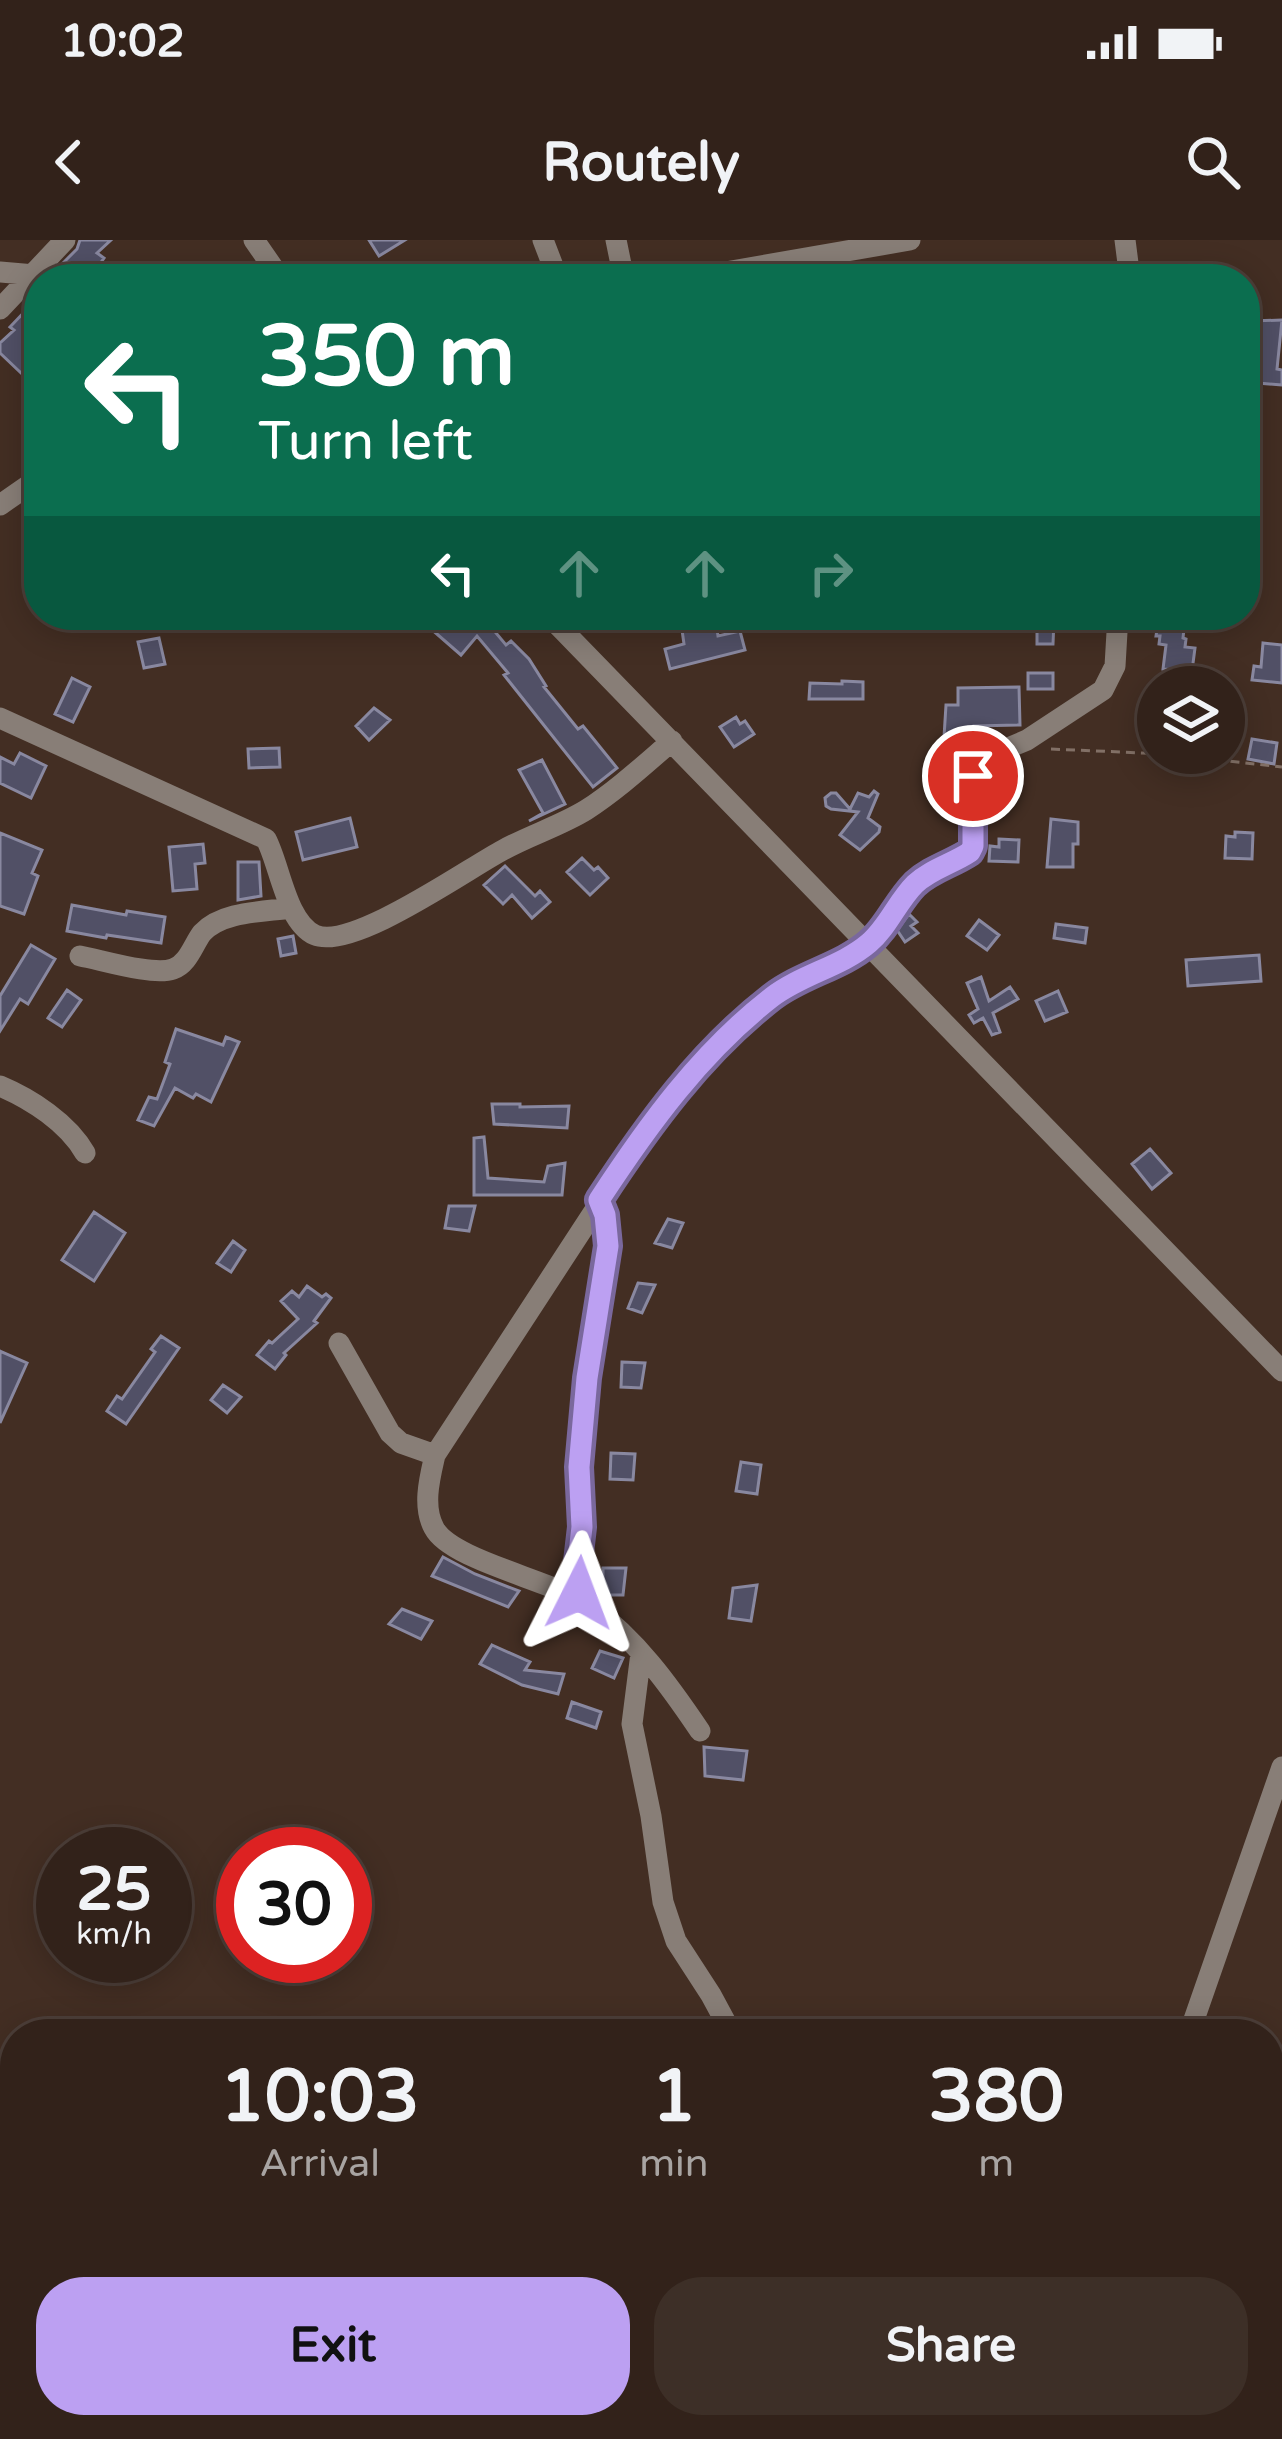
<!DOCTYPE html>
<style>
:root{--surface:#32221a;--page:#3d2f27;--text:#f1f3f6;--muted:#a8a4a2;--line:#4d3f39;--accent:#bca0f2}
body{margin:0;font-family:"Varela Round",sans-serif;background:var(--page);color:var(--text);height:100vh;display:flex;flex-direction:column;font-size:45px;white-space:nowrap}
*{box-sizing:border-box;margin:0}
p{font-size:39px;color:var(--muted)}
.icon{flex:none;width:66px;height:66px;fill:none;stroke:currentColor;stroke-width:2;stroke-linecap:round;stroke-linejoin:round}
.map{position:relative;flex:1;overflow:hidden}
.panel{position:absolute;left:0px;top:1779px;width:1284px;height:420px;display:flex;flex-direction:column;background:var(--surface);border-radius:48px 48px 0 0;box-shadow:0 6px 30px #0003,0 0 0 3px var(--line)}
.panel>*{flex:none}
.top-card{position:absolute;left:24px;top:24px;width:1236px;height:366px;border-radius:48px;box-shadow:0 6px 30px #0003,0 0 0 3px var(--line);background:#0b6e4f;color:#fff;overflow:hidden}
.controls{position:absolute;left:1137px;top:426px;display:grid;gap:24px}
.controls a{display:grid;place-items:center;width:108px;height:108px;border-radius:50%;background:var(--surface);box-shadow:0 6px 30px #0003,0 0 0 3px var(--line);font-size:60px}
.speed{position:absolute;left:36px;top:1587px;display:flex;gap:24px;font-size:60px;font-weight:700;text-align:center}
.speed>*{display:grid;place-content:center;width:156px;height:156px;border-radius:50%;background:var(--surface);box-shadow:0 6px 30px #0003,0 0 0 3px var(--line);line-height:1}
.speed small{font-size:30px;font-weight:400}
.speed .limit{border:18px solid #d22;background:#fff;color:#111}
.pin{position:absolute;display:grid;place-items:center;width:102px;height:102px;color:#fff;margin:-51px;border:6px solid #fff;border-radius:50%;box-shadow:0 3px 12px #0007}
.me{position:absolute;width:132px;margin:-66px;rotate:3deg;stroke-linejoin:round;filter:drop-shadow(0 0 9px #0008)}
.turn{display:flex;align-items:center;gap:42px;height:252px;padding:0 36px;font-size:54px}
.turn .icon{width:156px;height:156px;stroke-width:2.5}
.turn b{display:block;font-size:84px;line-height:102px}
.lanes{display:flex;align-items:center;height:114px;padding:0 36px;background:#0003;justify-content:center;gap:60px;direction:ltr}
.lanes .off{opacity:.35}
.eta{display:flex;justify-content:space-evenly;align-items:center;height:204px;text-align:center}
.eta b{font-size:72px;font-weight:700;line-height:84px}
.action{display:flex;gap:24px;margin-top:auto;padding:24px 36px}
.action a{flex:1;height:138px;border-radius:48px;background:var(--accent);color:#111;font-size:48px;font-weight:700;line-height:138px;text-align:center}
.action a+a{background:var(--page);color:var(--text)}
.status{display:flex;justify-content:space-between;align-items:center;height:84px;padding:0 60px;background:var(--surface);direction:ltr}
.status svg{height:33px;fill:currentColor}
header{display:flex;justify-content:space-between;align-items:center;height:156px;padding:0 36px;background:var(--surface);font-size:54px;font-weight:700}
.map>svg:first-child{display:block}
.building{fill:#515066;stroke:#8988a0;stroke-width:3}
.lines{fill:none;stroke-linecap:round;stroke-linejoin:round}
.path{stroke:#827066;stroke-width:3;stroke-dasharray:9 6;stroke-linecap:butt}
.minor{stroke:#887e77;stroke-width:21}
.route-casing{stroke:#7a689d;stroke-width:30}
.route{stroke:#bca0f2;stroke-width:21}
</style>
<div class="status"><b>10:02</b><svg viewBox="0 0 49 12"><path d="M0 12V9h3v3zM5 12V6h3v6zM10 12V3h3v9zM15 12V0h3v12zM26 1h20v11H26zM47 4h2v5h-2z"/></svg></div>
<header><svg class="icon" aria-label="back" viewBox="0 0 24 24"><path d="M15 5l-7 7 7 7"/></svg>Routely<svg class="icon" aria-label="search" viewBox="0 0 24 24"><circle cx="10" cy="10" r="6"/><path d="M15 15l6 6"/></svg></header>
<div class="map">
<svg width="1282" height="2199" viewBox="0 0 1282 2199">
<rect width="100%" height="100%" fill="#432e23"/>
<path class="building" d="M80,0H111L97,13L104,18L94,32L83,24L64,22L77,9Z
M369,0H405L379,16Z
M28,68L39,78V98L30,107L39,116V150L0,113V103L14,90L10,87Z
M1282,80L1277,129L1282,130V145L1258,143V137L1245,136L1246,100H1251V81Z
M415,375H481L506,405L511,401L529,419L546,446L544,447L578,489L583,486L617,528L593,547L504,435L508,433L477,396L461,415Z
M715,375L718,396L740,391L745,410L670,429L665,409L684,404L680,376Z
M1162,377L1185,380L1183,398L1186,399L1185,407L1195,408L1192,431L1163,429L1166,405L1159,404L1160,396H1156L1158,383H1161Z
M1037,379L1054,380L1053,404H1037Z
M159,398L165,424L144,428L138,402Z
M1263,403L1282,405V443L1252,440L1254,426L1261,427Z
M1028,433H1053V449H1028Z
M72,438L90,447L73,482L55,474Z
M842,441L863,442V459H809L810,443L842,444Z
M1019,447L1020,485L974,486V489H967L966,498L944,497L946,465H958V448Z
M374,468L390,480L369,500L356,486Z
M736,477L740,484L745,481L754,494L734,507L720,487Z
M1252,499L1277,503L1274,524L1248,519Z
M279,508L280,527L249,528L248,509Z
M20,513L46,526L31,558L0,543V517L14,524Z
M542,520L565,564L529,581L543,573L519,530Z
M874,551L878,554L868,578L880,587L879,592L860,610L840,595L858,572L831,569L826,566L825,558L831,553H836L850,569L858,553L869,557Z
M350,578L357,607L303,620L296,592Z
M1051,579L1078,582V604H1073V627H1047Z
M1235,592L1253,593L1252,619L1225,618L1226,596L1235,597Z
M0,593L42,610L32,633L38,636L24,674L0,666Z
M999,599L1019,600L1018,622L989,621L990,606L999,607Z
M203,604L205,623L195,624L197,649L173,651L169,607Z
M582,618L594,630L598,627L608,638L590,655L567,632Z
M238,622H259L261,656L238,660Z
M505,626L535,656L540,651L550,662L532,678L512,655L503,664L484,645Z
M72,665L126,675L127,671L165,677L161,703L107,695L106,698L67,691Z
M909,674L917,682L911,686L918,693L905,702L897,690Z
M979,680L999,695L987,710L967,696Z
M1056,684L1087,688L1085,703L1054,698Z
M293,696L296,713L281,716L278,699Z
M31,705L55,719L28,764L20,759L0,791V756Z
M1259,715L1261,741L1188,746L1186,720Z
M981,737L989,761L1010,747L1018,759L993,773L1000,792L992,795L983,778L974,783L969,775L978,769L967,743Z
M67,750L81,760L62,787L48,778Z
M1058,751L1067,772L1045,781L1036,761Z
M176,789L223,805L226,797L239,802L211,862L196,854L193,858L175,848L154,886L138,880L149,857L157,859L170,824L165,822Z
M492,864H520V867L569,866L567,888L494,884Z
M484,897L488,938L544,942L548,926L565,923L562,955H474V898Z
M1150,909L1171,933L1152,949L1132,924Z
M449,966H475L469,991L445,988Z
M94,972L125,993L94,1041L62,1020Z
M668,979L683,983L672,1008L655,1003Z
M233,1001L245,1010L231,1032L217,1023Z
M638,1043L655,1045L642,1073L628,1068Z
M307,1046L322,1057L326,1054L331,1058L314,1081L317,1083L284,1113L286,1115L275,1129L257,1115L269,1101L272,1103L298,1079L281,1061L292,1051L299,1057Z
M161,1096L179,1108L126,1184L107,1171L117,1156L122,1159L155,1112L151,1109Z
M0,1111L27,1123L0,1183Z
M622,1122L645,1123L641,1148L621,1147Z
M223,1145L241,1157L227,1173L211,1160Z
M611,1213L635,1214L633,1240L610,1239Z
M741,1222L761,1225L757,1254L736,1251Z
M443,1317L475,1334L519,1351L508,1367L432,1336Z
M603,1328H626L623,1355H603Z
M757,1345L751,1381L729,1378L733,1348Z
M402,1369L432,1381L421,1399L389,1384Z
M492,1405L530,1422L525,1430L564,1434L558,1454L522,1445L480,1424Z
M600,1411L623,1418L614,1438L592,1428Z
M572,1462L601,1472L596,1488L567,1478Z
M704,1507L747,1511L743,1540L705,1536Z
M1009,2184H1028L1029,2199H1010Z"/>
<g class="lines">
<path class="path" d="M1051,509L1166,514L1282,527"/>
<path class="minor" d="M254,0L281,39
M543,0L558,39
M616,0L624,39
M1125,0L1130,39
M0,32L81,39
M685,39L910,0
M0,69L65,0
M0,265L39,238
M340,375H349
M548,375L1282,1131
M0,478L266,599C280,625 286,682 315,695C352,711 467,629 503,610C530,595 560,586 586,570C617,550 644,525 672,501
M80,716C102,720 153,736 173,729C188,724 193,705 202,693C222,671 264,672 291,668
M0,846C31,859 68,883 85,913
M339,1103L390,1193L401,1203L435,1215
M586,1363L579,1353L576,1339L582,1305L579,1227L587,1139L607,1006L605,975L599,960
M641,1413L632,1484L651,1576L663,1662L676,1701L711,1755L732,1794
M700,1491C669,1445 636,1399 590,1366C556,1341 451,1321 434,1288C422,1266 430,1237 435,1215L659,872L732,792L773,756L804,736L851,715L868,704L910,648L925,635L971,612L973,606L972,546L976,528L987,517L1027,500L1103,450L1115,426L1118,375
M1189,1794L1282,1527
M1269,2144L1282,2143
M772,2199L775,2184
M854,2199L934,2184"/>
</g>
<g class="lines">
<g class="route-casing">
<path id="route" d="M579,1353L576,1339L582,1287L579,1227L587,1138L608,1006L605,975L599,960C648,885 701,812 772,757C802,734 841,727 869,703C888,687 897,662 915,644C931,629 952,624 970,612L973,606V536"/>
</g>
<use href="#route" class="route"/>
</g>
</svg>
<div class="controls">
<a><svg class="icon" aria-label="layers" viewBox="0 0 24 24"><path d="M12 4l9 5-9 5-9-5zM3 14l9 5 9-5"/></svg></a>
</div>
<div class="speed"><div>25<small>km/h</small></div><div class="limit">30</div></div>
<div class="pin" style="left:973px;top:536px;background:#d93025"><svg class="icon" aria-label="arrive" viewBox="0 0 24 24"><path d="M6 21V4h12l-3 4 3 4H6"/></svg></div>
<svg class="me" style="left:579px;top:1353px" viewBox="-20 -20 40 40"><path d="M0-17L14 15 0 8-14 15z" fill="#bca0f2" stroke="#fff" stroke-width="4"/></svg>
<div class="top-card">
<div class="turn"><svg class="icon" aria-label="left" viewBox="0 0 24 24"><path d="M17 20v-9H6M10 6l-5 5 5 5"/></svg><div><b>350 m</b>Turn left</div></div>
<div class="lanes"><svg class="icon" aria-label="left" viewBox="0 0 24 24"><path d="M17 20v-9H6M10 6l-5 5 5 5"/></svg><svg class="icon off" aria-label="ahead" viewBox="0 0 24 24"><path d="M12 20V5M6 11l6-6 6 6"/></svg><svg class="icon off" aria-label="ahead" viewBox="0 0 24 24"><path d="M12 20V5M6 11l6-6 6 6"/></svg><svg class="icon off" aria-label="right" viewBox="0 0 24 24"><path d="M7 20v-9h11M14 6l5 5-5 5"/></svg></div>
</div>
<section class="panel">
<div class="eta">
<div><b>10:03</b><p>Arrival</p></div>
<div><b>1</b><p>min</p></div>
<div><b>380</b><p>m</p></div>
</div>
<div class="action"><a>Exit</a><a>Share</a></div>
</section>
</div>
